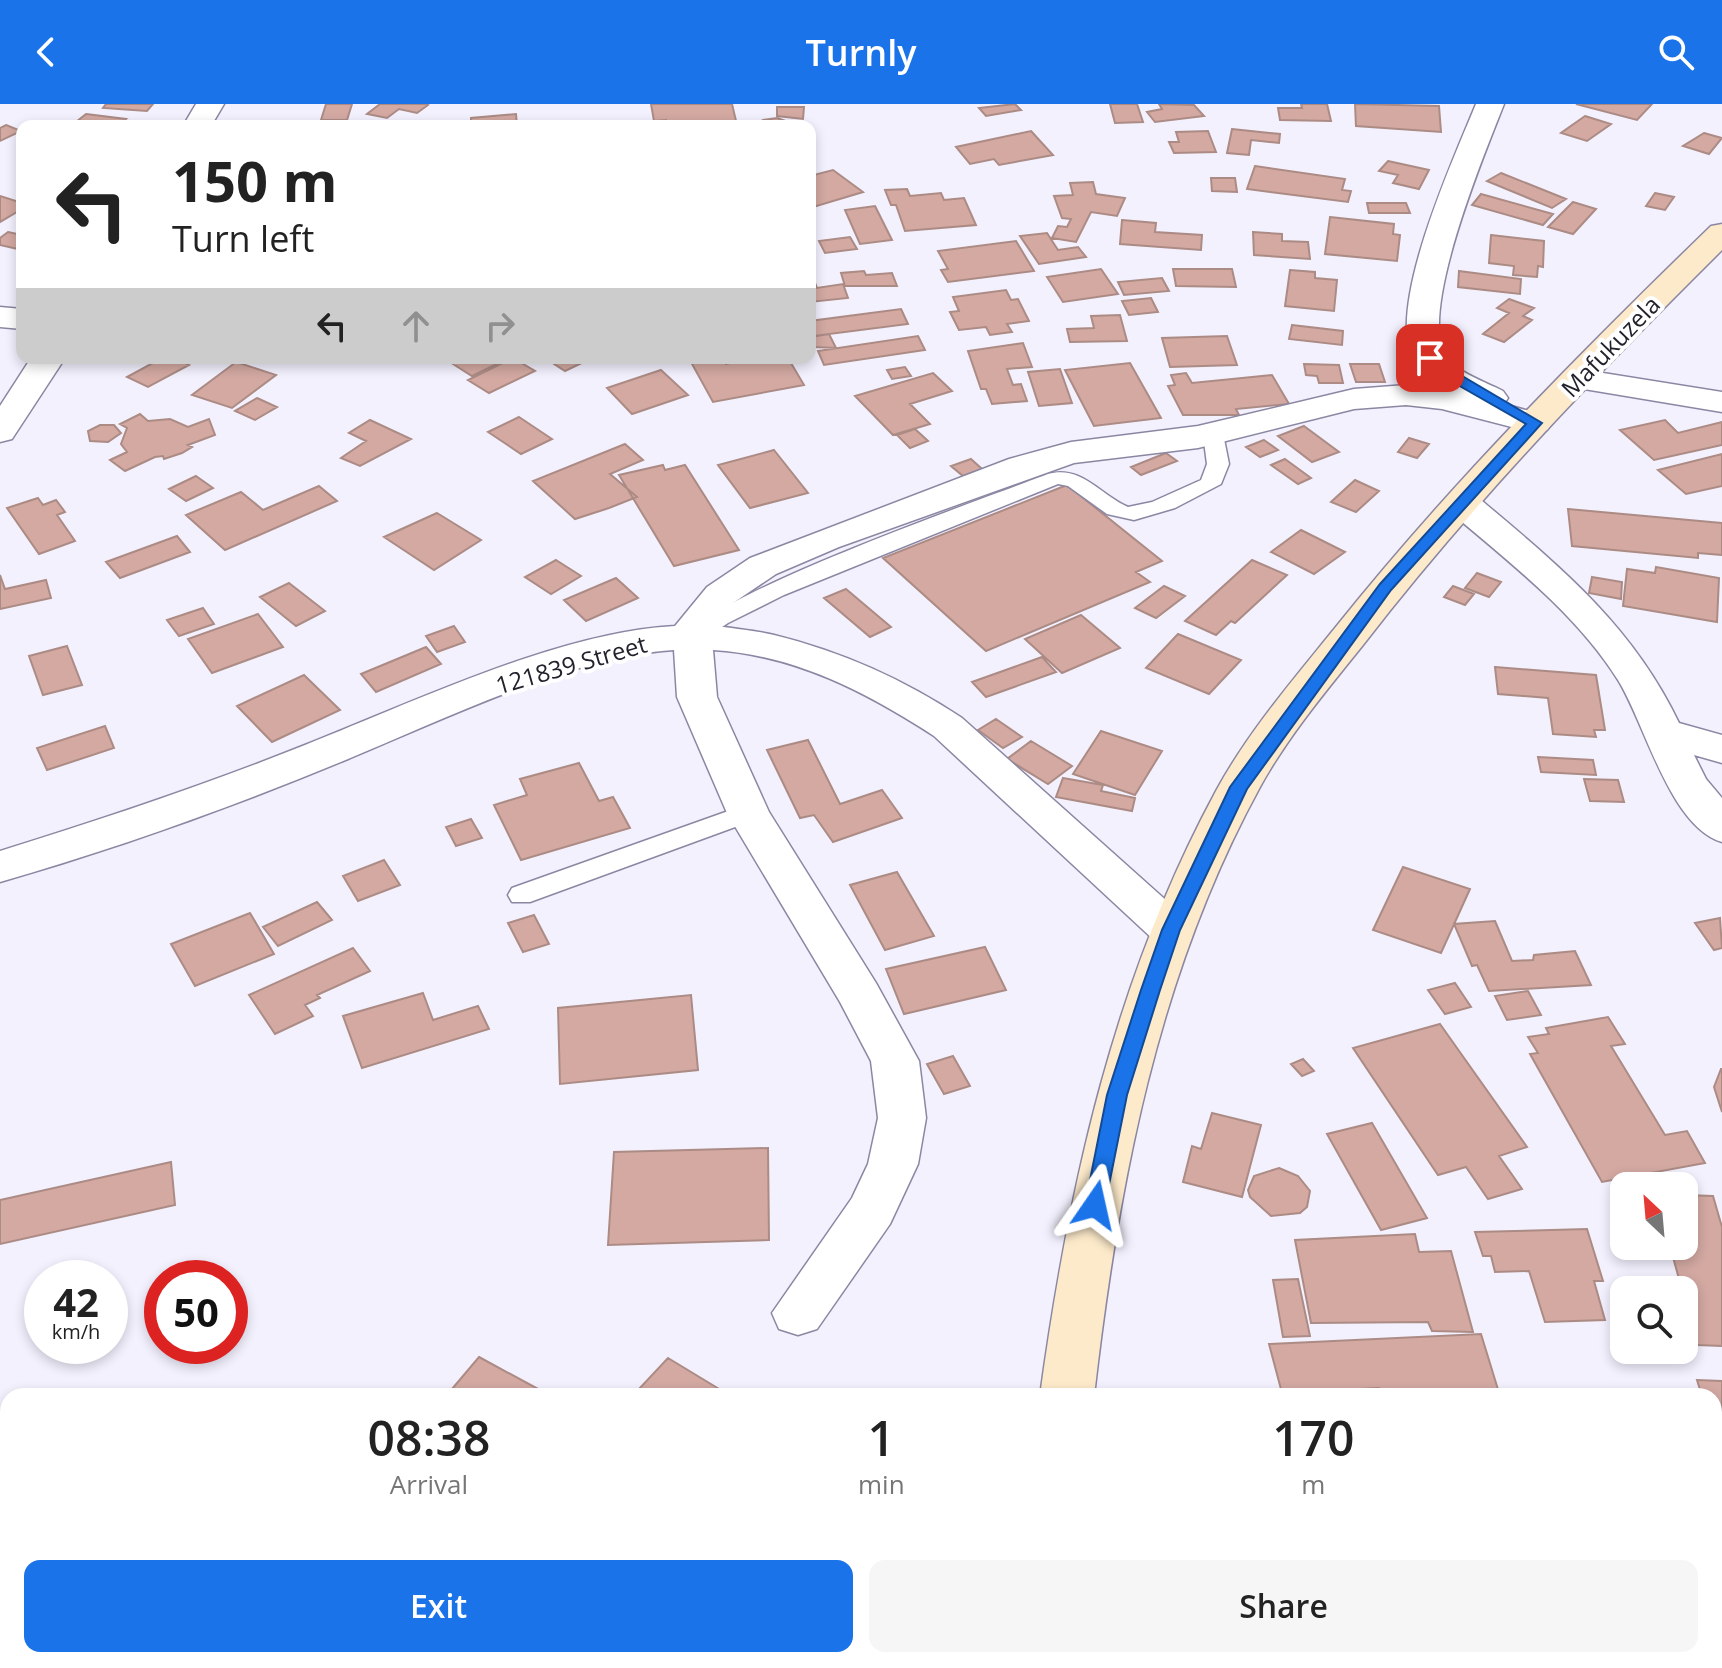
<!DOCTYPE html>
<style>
:root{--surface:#fff;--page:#f6f6f6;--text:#222;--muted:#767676;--accent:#1a73e8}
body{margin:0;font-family:"Open Sans",sans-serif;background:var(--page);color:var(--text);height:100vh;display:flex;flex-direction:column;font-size:30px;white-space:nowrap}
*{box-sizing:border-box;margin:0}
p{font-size:26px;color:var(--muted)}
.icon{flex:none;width:44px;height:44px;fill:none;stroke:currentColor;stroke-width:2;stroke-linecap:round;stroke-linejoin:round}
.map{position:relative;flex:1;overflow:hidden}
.drawer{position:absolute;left:0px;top:1284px;width:1722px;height:280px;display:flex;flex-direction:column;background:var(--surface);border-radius:24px 24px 0 0;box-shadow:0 4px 12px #0003}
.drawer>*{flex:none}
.hud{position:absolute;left:16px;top:16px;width:800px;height:244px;border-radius:16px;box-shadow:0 4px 12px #0003;background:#fff;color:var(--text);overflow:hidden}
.needle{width:52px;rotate:334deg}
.controls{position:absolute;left:1610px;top:1068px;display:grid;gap:16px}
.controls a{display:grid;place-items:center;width:88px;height:88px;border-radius:16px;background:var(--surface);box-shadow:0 4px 12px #0003;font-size:40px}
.speed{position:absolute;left:24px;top:1156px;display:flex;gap:16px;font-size:40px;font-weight:700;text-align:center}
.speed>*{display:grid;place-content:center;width:104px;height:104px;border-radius:50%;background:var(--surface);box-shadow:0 4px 12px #0003;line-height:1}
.speed small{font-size:20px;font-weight:400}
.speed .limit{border:12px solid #d22;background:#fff;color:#111}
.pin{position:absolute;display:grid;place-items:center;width:68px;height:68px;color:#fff;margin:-34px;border-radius:16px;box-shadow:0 4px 12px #0006}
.me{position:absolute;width:88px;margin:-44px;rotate:11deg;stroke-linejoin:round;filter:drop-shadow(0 0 6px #0008)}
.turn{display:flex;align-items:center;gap:28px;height:168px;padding:0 24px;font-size:36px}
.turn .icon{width:104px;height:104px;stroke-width:2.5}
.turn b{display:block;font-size:56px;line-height:68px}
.lanes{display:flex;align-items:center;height:76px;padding:0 24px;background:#0003;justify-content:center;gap:40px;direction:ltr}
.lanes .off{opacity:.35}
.eta{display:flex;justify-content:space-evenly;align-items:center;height:136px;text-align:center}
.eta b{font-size:48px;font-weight:600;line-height:56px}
.button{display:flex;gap:16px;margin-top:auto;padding:16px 24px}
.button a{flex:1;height:92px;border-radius:16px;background:var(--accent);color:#fff;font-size:32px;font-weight:600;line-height:92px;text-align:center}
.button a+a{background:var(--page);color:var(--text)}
header{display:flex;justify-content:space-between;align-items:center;height:104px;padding:0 24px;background:var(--accent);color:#fff;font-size:36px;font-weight:600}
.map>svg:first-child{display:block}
.building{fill:#d3a9a2;stroke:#ac8b85;stroke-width:2}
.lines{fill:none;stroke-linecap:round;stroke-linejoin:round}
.lane-casing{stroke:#8b87a3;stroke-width:3}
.street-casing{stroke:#8b87a3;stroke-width:3}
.secondary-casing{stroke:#8b87a3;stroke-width:3}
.lane{fill:#fff;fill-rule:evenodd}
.street{fill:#fff;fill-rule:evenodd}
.secondary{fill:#fdeaca;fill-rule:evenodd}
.route{fill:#1a73e8;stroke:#114b97;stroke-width:2}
.labels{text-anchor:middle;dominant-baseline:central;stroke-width:8;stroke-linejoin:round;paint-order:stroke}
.street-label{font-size:24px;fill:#23212c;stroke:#fff}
</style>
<header><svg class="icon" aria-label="back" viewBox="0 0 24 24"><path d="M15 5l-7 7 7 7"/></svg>Turnly<svg class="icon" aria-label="search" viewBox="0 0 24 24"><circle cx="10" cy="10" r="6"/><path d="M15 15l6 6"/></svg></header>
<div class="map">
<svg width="1722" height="1564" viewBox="0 0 1722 1564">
<rect width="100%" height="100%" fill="#f3f1fe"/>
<path class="building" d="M106,0H153L147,7L103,4Z
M326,0H352L347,16H321Z
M380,0H426L428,1L417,9L399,5L387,14L367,10Z
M651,0H732L737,21L667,22L666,16L654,17Z
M1015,0L1021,6L986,12L979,4Z
M1110,0H1137L1143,18L1115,19Z
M1159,0L1194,1L1204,12L1155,18L1147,8L1162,5Z
M1301,0H1327L1331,17L1280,16L1278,4H1302Z
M1355,0L1439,2L1441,28L1356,22Z
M1576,0H1652L1637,16Z
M777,3H804L803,15L777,12Z
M86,10L126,15L117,22H71Z
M516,10L517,22H471V14Z
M1585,12L1611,20L1587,37L1561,29Z
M777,14L800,22H754L763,16Z
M6,21L21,27L0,37V24Z
M1232,25L1280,30L1279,39L1251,36L1249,51L1227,49Z
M1031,27L1053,51L999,61L994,55L970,60L956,43Z
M1208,27L1216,48L1174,49L1169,38H1179L1176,28Z
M1704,29L1722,34L1709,50L1683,42Z
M1388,57L1429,66L1419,85L1393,79L1398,71L1379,67Z
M1255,62L1345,75L1342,86L1351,87L1348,98L1247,85Z
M833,66L863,88L810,104V72Z
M1501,69L1566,95L1552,104L1487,77Z
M1211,74H1235L1237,88L1212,87Z
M1093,78L1096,90L1125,94L1117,112L1091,108L1076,138L1052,134L1058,122L1067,123L1071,115L1062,114L1054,92L1073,91L1070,79Z
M907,85L910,92L941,89L944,96L964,94L976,121L905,127L896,101H891L885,86Z
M1655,89L1674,93L1665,106L1646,102Z
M1481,90L1553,110L1543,121L1472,101Z
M0,92L22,99V105L0,118Z
M1573,98L1596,105L1573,130L1548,123Z
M1367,99H1406L1410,109H1369Z
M875,102L892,136L860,140L845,106Z
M1330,113L1394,120L1393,130L1400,131L1397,157L1325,150Z
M1122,116L1156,119L1155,128L1202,131L1201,146L1120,140Z
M8,128L22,131V146L0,141V134Z
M1253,128L1282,130V137L1308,138L1310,155L1254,151Z
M1047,129L1058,146L1078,143L1086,153L1039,160L1020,132Z
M1491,131L1544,137L1543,163L1538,162L1537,173L1513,171L1514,162L1489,159Z
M850,133L857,145L825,149L819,137Z
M1016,137L1034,167L948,178L941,166L948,165L938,147Z
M1101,165L1118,190L1063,198L1047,173Z
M1173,165H1232L1236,183L1176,182Z
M1290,166L1315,168V174L1337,176L1334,207L1285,202Z
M864,167L866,171L892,169L897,182H845L841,169Z
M1459,167L1521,175L1520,190L1458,183Z
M1162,174L1169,187L1124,191L1118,178Z
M810,176H814L817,184L843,180L848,194L810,198Z
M1006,186L1011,196L1018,195L1029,217L1007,220L1012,228L990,231L986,223L959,226L950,208L959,207L953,193Z
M1151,194L1158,208L1129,211L1122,197Z
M1509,195L1534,204L1523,212L1532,216L1504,238L1483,230L1509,209L1497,204Z
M901,205L908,220L814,232L810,224V217Z
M1120,211L1127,237L1070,238L1067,225L1094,224L1091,212Z
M1292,221L1343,227L1342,241L1289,235Z
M829,230L836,244L813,243L810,233Z
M918,232L925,246L824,261L818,247Z
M1227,232L1237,261L1170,263L1162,234Z
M1023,239L1032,263L1007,265L1013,281L1021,280L1027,297L992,300L986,285H981L968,247Z
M162,254H175L189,261L148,283L127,273Z
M466,254H509L472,272L453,260Z
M513,254L535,267L489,289L468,276Z
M545,254H592L565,267Z
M722,254L726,260L748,254H788L804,281L713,298L691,258Z
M236,258L276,271L232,304L192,291Z
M1130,259L1161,314L1094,322L1065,266Z
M1304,260L1339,261L1343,279H1319L1317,272L1306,271Z
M1350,260H1379L1385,278H1356Z
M905,263L911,272L892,275L887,266Z
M1425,263L1428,274H1401L1398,264Z
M1060,265L1072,299L1039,302L1028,268Z
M661,266L688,291L632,310L607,284Z
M933,269L952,287L910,300L930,320L893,331L855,292Z
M1186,269L1192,279L1272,271L1289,300L1236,305L1239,311H1183L1168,282L1175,281L1171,271Z
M257,294L277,303L255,316L235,307Z
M140,310L148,317L170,315L188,323L209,315L215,331L188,341L192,343L182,349L164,355L163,352L155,353L125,367L110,356L127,348L121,340L127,324L120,320Z
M519,313L552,335L521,350L488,328Z
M370,316L411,335L360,362L341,354L366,337L349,329Z
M1665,316L1678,329L1722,318V341L1654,356L1620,326Z
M100,321H114L121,329L108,338L90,337L88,327Z
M1304,322L1339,348L1312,358L1278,332Z
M915,325L928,337L910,344L897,331Z
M1409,334L1429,340L1417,354L1398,348Z
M1264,336L1278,346L1260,353L1246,343Z
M625,340L643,356L610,370L637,393L609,404L575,415L533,377Z
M774,346L808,389L750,404L718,361Z
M1166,349L1177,357L1141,371L1131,363Z
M1722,350V382L1686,390L1658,366Z
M971,355L982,365L963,372L951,362Z
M1285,355L1311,374L1298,380L1271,361Z
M663,361L665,366L685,361L739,446L674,462L619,371Z
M196,372L213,384L186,397L169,385Z
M1355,376L1379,387L1356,408L1331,398Z
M1067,381L1162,457L1136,468L1150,478L986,547L883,454Z
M319,382L337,397L225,446L186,411L241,388L263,406Z
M38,394L43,401L56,396L65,408L57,411L75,437L39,450L7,404Z
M1568,405L1722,419V451L1698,449V454L1572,442Z
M437,409L481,436L434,466L384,433Z
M1301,426L1345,448L1314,470L1271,448Z
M177,432L190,448L120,474L106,458Z
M556,456L581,472L551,490L525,473Z
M1252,456L1287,471L1235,519L1231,517L1216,531L1185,517Z
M1656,463L1719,474L1717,518L1623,502L1627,465L1655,469Z
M1477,469L1501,478L1489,493L1465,484Z
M0,471L5,485L46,476L51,494L0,505Z
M1592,473L1622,478L1621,495L1589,489Z
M616,474L638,494L586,517L564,496Z
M289,479L325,507L296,522L260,493Z
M1164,482L1185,492L1156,514L1135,504Z
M1453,482L1474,490L1465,501L1444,493Z
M846,485L891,523L870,533L824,494Z
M203,504L214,520L179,532L167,516Z
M258,510L283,543L212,569L188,535Z
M1081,511L1120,544L1062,569L1025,535Z
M454,522L465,538L437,548L426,532Z
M1178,530L1241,556L1209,590L1146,564Z
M67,542L82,581L43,591L29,552Z
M426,543L441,560L376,588L361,570Z
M1042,553L1056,568L986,593L972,578Z
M1495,563L1596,571L1605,626H1594L1596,633L1553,630L1548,594L1498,590Z
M304,571L340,606L272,638L237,602Z
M996,615L1022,633L1003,644L978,626Z
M105,622L114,644L47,666L37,644Z
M1101,627L1162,647L1135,691L1073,670Z
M808,636L840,700L882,686L902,714L833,738L814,711L800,714L767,646Z
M1031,637L1072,662L1048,680L1007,655Z
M1538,653L1593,656L1596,671L1541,668Z
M579,659L599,697L613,693L630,724L521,756L494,701L527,691L520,675Z
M1063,674L1103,681L1101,687L1135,694L1132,707L1056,693Z
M1584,675L1618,676L1624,698L1590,697Z
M471,715L482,734L456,742L446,723Z
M384,756L400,781L358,797L343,772Z
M1403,763L1470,785L1441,849L1373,826Z
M897,768L934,832L885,846L850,781Z
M317,798L332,816L278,842L263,823Z
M250,809L274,850L195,882L171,840Z
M534,811L549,840L523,848L508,819Z
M1720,814L1722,844L1714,846L1695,819Z
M1495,817L1512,857L1533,856L1534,851L1575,847L1591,881L1489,887L1477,861L1472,862L1454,820Z
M985,843L1006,886L904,910L886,865Z
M353,844L370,867L317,891L320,894L305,901L313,912L275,930L249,891Z
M1455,879L1471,903L1445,910L1428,886Z
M1528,887L1541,911L1507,916L1495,892Z
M423,889L433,916L478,902L489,925L362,964L343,912Z
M691,891L698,966L560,980L558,904Z
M1608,913L1625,940L1611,942L1665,1031L1687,1027L1705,1059L1602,1078L1530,950L1538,949L1528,933L1549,930L1546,924Z
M1440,920L1527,1043L1499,1052L1522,1085L1488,1095L1466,1063L1438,1071L1353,944Z
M953,952L970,982L944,990L927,960Z
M1303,955L1314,967L1302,972L1291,960Z
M1721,965H1722V1008L1714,983Z
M1212,1009L1261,1021L1242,1093L1183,1078L1192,1042L1201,1045Z
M1372,1019L1427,1114L1381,1126L1327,1030Z
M768,1044L769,1136L608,1141L614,1048Z
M171,1058L175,1101L0,1140V1096Z
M1279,1064L1298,1072L1310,1087L1307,1103L1300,1109L1271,1112L1250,1093L1248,1086L1254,1072Z
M1684,1091L1713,1092L1722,1123V1242L1697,1241L1670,1142H1684Z
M1587,1125L1603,1177H1594L1605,1216L1545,1218L1529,1167L1495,1168L1491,1152H1483L1475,1128Z
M1415,1130L1419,1148L1451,1147L1473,1228L1432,1227L1428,1218L1311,1219L1295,1136Z
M1298,1175L1310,1232L1283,1233L1273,1176Z
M1481,1230L1500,1292H1382L1379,1284L1282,1289L1269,1240Z
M479,1253L551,1292H446Z
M668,1254L719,1285L713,1292H647L638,1286Z
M1697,1276L1722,1277V1366L1714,1337V1292H1702Z
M8,1322V1410L0,1411V1324Z
M1714,1480L1722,1483V1504L1714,1536Z
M328,1556H472V1564H328Z
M717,1556H762L761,1564H717Z
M1411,1556H1466L1481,1564H1408Z
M1484,1556H1608L1606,1564H1481Z"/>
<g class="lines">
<g class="lane-casing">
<path id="lane" d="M1213,324L1223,330L1229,360L1221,380L1175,404L1134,416L1107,410L1068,382L1058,380L784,491L728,519L695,541L683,534C714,489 983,395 1048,370C1082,361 1100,391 1128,403L1152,398L1201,376L1207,360L1203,330Z
M748,700L757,703L761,709L757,715L530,798H512L508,791L512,784Z"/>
</g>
<g class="street-casing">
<path id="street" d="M196,0H224L211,22H183Z
M1476,0H1504C1486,46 1417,210 1446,252C1457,269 1486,278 1503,287L1508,294L1504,300L1547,312L1552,319L1547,326L1535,329L1442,305L1406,301L1354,305L1198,344L1074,359L839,443L776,470L733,499L714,521C731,525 755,526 774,531C843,548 903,575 962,614L1187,815L1193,826L1187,837L1171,842L1155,837L934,632C866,588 795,551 713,546L717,593L769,708L876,879L919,957L926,1014L918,1060L890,1120L817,1225L798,1231L779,1225L772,1209L852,1094L868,1060L878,1014L871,957L840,898L727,709L677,593L674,546C573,552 442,616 348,655C235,702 118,744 0,778V747C103,715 205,681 305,641C414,598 559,528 675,522L707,483L750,454L1009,355L1071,338L1198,322L1354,285L1406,281L1450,286C1436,279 1420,269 1413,255C1386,202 1454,54 1476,0Z
M0,203L22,205V225L0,223Z
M31,254H65L12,335L0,338V302Z
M1578,265L1722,288V308L1566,282L1561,275L1566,268Z
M1462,388L1475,391C1557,460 1632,520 1679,619L1722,631V659L1694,651L1706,675L1722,694V738C1670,723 1645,619 1618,576C1576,509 1509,458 1449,407L1444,399L1449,391Z"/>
</g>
<g class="secondary-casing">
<path id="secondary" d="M1722,120V146C1595,272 1472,400 1363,541C1327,586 1288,632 1260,683C1157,871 1118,1082 1094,1292H1040C1069,1081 1114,876 1216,687C1248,628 1293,576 1335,524C1450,380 1579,250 1711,122Z
M1007,1556H1067L1066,1564H1006Z"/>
</g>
<use href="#lane" class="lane"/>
<use href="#street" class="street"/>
<use href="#secondary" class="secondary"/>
</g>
<path class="route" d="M1425,251H1434L1447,263L1542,319L1391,486L1247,685L1180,826L1160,886L1127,991L1105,1101L1095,1109L1088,1107L1085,1101L1107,991L1141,886L1162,826L1230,683L1380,480L1526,320L1437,269L1425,257Z"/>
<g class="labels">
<g class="street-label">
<text transform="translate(1610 242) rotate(-46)">Mafukuzela</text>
<text transform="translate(571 560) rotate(-16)">121839 Street</text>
</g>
</g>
</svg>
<div class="controls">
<a><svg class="needle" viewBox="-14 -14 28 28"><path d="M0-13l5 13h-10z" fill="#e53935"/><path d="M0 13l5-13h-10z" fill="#767676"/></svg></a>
<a><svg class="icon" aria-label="search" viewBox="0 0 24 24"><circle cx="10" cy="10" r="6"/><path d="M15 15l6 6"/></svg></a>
</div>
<div class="speed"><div>42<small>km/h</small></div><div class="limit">50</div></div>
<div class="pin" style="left:1430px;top:254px;background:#d93025"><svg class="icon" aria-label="arrive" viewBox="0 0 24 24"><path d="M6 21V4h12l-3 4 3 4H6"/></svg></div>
<svg class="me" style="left:1095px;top:1101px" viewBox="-20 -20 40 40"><path d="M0-17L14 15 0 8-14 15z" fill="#1a73e8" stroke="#fff" stroke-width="4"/></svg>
<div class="hud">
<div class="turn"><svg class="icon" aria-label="left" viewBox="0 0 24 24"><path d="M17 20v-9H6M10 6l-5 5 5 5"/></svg><div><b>150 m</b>Turn left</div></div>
<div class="lanes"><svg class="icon" aria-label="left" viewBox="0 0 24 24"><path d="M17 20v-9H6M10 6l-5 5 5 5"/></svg><svg class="icon off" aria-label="ahead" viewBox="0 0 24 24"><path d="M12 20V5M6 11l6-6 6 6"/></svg><svg class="icon off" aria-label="right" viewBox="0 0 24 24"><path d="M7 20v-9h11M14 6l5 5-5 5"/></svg></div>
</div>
<section class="drawer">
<div class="eta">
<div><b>08:38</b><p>Arrival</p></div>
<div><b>1</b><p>min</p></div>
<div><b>170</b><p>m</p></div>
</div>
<div class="button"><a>Exit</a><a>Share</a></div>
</section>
</div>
